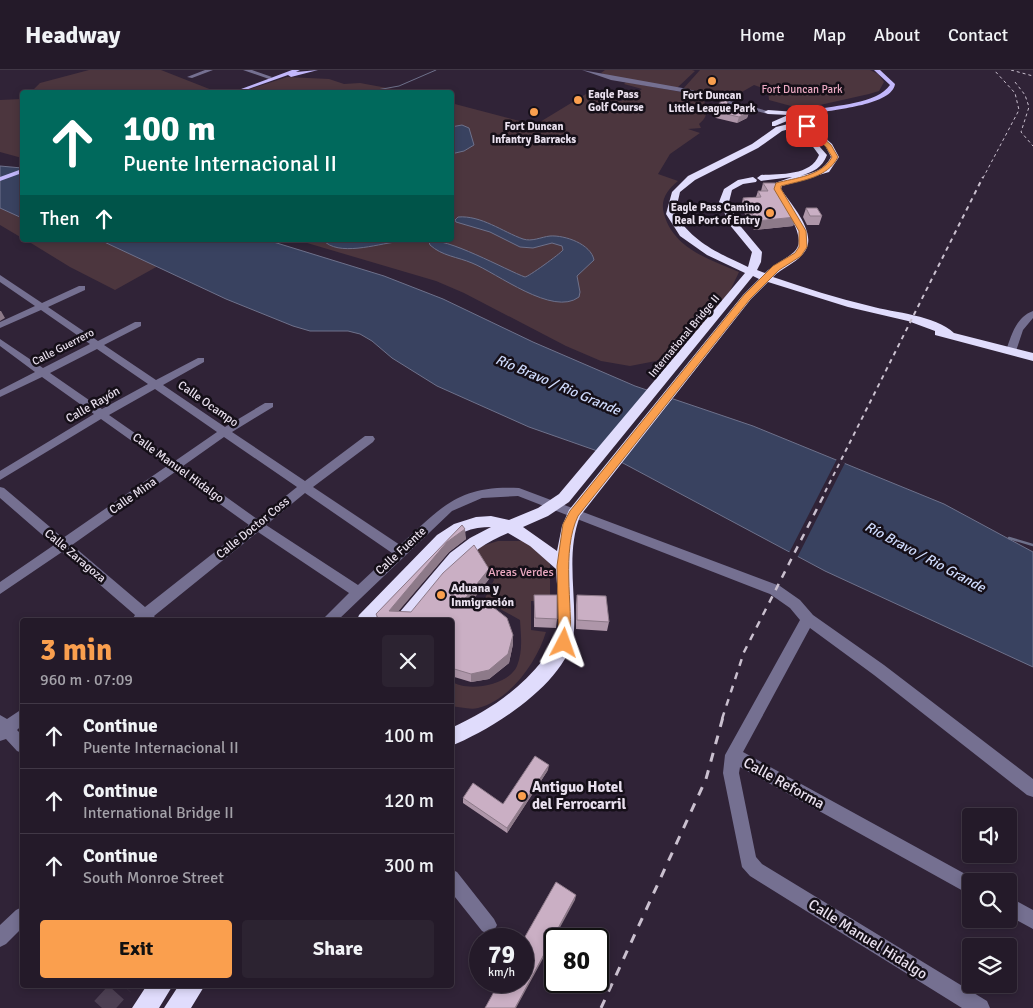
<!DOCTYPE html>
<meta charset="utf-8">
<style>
:root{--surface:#241a29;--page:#2c2331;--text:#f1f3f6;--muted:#a3a1a8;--line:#413846;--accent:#fa9f4e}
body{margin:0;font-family:Signika,sans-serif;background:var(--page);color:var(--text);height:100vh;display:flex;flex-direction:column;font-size:19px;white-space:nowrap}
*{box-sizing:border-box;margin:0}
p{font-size:16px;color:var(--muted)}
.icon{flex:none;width:28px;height:28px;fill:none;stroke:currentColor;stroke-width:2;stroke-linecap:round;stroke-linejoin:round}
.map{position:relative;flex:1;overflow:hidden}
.panel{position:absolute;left:20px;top:548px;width:434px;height:370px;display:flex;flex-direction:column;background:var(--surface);border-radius:5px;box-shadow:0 2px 8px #0003,0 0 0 1px var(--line)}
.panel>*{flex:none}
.guide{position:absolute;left:20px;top:20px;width:434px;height:152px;border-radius:5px;box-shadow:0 2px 8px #0003,0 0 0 1px var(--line);background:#00695c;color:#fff;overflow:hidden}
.controls{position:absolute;left:962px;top:738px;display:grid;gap:10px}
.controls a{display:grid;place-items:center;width:55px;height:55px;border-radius:5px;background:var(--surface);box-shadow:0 2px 8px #0003,0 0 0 1px var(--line);font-size:25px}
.speed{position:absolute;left:469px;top:858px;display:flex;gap:10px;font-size:25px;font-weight:700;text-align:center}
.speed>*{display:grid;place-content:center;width:65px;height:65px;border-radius:50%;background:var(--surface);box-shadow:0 2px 8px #0003,0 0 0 1px var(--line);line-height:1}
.speed small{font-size:12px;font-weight:400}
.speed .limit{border:2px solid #111;border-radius:8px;background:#fff;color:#111}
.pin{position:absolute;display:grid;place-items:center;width:42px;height:42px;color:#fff;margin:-21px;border-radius:10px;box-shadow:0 2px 8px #0006}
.me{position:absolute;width:55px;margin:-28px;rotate:4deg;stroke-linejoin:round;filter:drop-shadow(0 0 4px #0008)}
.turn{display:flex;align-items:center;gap:18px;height:105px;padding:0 20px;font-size:22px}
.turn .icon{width:65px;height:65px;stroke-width:2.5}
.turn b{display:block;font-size:35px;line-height:42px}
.then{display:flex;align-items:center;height:48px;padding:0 20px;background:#0003;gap:10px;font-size:19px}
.round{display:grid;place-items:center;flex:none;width:52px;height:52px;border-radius:5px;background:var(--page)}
.headline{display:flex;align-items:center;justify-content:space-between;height:85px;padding:0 20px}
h1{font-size:30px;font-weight:700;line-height:38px;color:var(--accent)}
.button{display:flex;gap:10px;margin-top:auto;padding:10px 20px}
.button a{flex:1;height:58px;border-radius:5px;background:var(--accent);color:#111;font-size:20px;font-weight:700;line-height:58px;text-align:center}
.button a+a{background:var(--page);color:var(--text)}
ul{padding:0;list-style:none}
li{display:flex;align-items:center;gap:15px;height:65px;padding:0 20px;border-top:1px solid var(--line)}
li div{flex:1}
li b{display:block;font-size:19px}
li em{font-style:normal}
header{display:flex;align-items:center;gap:30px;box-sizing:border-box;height:70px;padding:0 25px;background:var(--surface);border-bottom:1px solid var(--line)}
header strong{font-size:24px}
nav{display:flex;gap:28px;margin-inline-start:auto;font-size:18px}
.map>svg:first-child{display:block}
.green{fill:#4c363e}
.water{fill:#394260;stroke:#6e718b}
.pier{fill:#302337}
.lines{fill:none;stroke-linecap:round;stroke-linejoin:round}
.stream-far1{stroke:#6e718b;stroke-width:1}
.stream{stroke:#6e718b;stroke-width:2.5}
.highway-tunnel-far1{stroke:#4c3f52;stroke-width:10;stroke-dasharray:10 5;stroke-linecap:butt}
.highway-tunnel{stroke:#4c3f52;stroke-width:21;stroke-dasharray:21 10;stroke-linecap:butt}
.minor{fill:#757091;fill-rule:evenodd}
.major{fill:#c2b7fb;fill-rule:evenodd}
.highway{fill:#e0dcfc;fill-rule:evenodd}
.rail-far3{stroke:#cac0cf;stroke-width:1;stroke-dasharray:3 3;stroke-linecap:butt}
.rail-far2{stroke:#cac0cf;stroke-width:2;stroke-dasharray:4.5 4.5;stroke-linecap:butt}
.rail-far1{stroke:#cac0cf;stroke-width:2.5;stroke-dasharray:7 7;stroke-linecap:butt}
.rail{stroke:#cac0cf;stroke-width:3;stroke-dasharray:9 9;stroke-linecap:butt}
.wall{fill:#ae96a9}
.shaded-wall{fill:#8d7a89}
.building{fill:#caafc4;stroke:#8d7a89}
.route{fill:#fa9f4e;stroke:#a26733}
.poi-dot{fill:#fa9f4e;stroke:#150f18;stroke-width:2}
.labels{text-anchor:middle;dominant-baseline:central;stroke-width:5;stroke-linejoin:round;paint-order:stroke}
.far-park-label{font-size:11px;fill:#ecaac2;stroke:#150f18}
.far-poi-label{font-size:11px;font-weight:bold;fill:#e9e0ee;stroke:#150f18}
.far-street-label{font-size:11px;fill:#e9e0ee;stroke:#150f18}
.street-label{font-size:12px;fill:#e9e0ee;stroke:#150f18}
.park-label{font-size:12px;fill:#ecaac2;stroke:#150f18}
.poi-label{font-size:12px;font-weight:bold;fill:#e9e0ee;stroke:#150f18;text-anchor:start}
.water-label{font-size:14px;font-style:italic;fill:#cedafc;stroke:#150f18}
.near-street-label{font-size:15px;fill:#e9e0ee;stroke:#150f18}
.near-poi-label{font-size:15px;font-weight:bold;fill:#e9e0ee;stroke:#150f18;text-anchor:start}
</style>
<header>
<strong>Headway</strong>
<nav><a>Home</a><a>Map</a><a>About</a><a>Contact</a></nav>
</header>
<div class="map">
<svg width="1033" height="938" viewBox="0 0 1033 938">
<rect width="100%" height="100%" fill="#302337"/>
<path class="green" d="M89,0H161L217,22H31L40,13Z
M605,0H692L695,1L677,18L616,9L601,3Z
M700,0H870L878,4L884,12L879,21L869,24L802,39L769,30L768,20L754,15L728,30L683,19Z
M287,7L329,9L344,14L360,13L409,22H241Z
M626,12L703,26C706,39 710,45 699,54L701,58L688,59L700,63L670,84L658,104L678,111C667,120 660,130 664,144C674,179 709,189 739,202L730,221L694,264L665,286L656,291L630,296L601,291L566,276L464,223L436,211L297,170H451V33L535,55L586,24L621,31L642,19L624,14Z
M22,29V88L0,82V30Z
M0,138L22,148V168L0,155Z
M26,170H100L158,196L115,220L70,197Z
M498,471H523L543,479L550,495V531H531V560L546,562C537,592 510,630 478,638C471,640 459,637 451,636V611C467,623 509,615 517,596C523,581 521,566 520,550L484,530L494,510L475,478Z"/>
<path class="water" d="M462,55L469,58L474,75L464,81L451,84V57Z
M0,96L22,98V148L0,138Z
M458,147C481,145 503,162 523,169C532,172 541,167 550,166C565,165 591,174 594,190L577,206L580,222L579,227C553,247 497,203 472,193C458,187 442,186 430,175L429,172C443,165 508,201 525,207C528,207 560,184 563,180L562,176L552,173L533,178L520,177L490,162L456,152L455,150Z
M100,170H267L384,206L443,229L533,272L635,316L753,356L944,434L1033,482V597L825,501L606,384L529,357L437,316L392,288L372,271L360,264L348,261H310L293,256L226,229Z
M323,170H428C418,174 407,170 396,172C377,174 338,187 323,170Z"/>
<path class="pier" d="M649,319L674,327L621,394L605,386Z
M837,389L845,393L797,488L789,483Z"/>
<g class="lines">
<path class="stream-far1" d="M366,22L399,16L436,0"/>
<path class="stream" d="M1009,468L1033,475"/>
<path class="highway-tunnel-far1" d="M730,146L734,154"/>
<path class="highway-tunnel" d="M102,938L123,915"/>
<path class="minor" d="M205,0H213L192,8L187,7Z
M243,0H252L272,7L269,9Z
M582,0L688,19L771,42L768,44L688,23L611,10Z
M0,205L42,233L79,216H85V220L48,237L98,271L135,252H141V256L104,275L156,310L198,288H204V292L163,315L225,357L265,333H273V337L232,362L305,411L365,366H373L375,369L373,372L313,417L400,475C442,437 458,415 519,418L780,516L800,530L813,545L884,595L1033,709V727L1027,725L874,605L810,558L743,682L978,811H971V825L965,822L740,697L739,703L756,787L762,794L987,931L990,938H962L750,806L742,797L723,703L725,685L800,550L790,538L770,524L518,426L482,428L452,441L338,550H322L349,523L258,462L154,546L157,550H132L135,545L62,482L0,524V512L54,475L0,428V417L4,418L63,468L167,396L101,349L0,410V401L94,344L42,307L0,327V320L35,302L0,276V269L43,298L90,274L41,240L0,258V252L35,236L0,212ZM97,279L148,314L102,339L50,303ZM155,319L217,362L175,391L109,345ZM224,367L297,417L257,449L183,396ZM175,402L249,455L145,537L72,475ZM305,423L392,483L358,515L266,455Z
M1033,241V248L1023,260L1016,281L1011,284L1008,283L1006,281C1011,266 1016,247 1033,241Z
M22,639V655L17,660L22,665V683L17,681L6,669L0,671V645L7,649Z
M451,799L457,802L494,849L497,855L494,861L488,864L482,861L451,822Z
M1009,827L1033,840V859L1009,846Z
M22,837V858L6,874L0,877V855L16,840Z"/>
<path class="major" d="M292,0H300L296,2L318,0L291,7L288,5L240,22H233Z
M874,0H880L895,14C892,35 836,39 818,43L811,46L807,53H803L806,44L814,40C835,35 877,34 890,15Z
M22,99V103L0,111V107Z"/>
<path class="highway" d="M808,37L812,39L811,41L775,56H772V52L788,45L768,44L764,42L768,40L796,42Z
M805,50L832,74L839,87L829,102L782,116L781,119C792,136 821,166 802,185C794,194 782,198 773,207C805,218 837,228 870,236C895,243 935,245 954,263L1033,283V291L935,265V261L908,251L848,237L768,212L751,229L580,446C566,483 576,521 574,560C572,610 493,659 451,676V658C487,642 518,621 543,590C547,585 554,579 556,572C562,550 557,522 556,499L530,476L508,463C465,480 440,515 411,550H393L450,483L470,468L491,457C482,457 473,458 464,462C438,475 397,527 375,550H357L359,545L437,465L454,454L476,447L491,446L509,450L538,438L559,424L745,203L707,185L680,166L666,144L672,122L688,106L752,74L776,57ZM804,55L826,77L831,87C824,100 814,103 800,106C813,102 822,98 827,85L812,68L808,70L819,85C811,106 779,104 761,105L757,108L761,111L792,107L775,113L773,119C781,133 810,168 794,182C785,190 773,195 765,203L757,200L761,192L762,182L737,152L729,154L752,182L748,197C717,182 695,174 675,144L680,122L695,110L758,78L782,61ZM753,206L759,209L743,225L569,440L562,456L557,481L523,457L548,446L569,432Z
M753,107L757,110L756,112L743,114L732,120L729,132L735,146L727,148L719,132L724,119L738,110Z
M147,915H173L159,938H132Z
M179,915H205L191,938H164Z"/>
<path class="rail-far3" d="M1011,0L1033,6
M1015,12L1025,25L1029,37L1021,62L1033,76
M983,108L1019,40L1015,23L994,0"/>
<path class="rail-far2" d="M825,422L983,107"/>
<path class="rail-far1" d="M722,649L744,582L826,421"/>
<path class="rail" d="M601,938L706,709L723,647"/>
</g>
<path class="wall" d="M728,35L727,37L749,42L747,48L737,53L716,48L711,42L712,36Z
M763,113L796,147L793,156L754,160L741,137L743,128L756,127L758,121H761Z
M806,138L822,146L819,155H807L803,147Z
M462,455L466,469L449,482L398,541L411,542L489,509L471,532L513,565V574L509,593L489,609L471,612L451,606V550H377L376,544Z
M534,525L557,549L556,558L534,557Z
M577,525L609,552L607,561L576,559V535Z
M548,700L507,763L463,733V728L503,734Z"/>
<path class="shaded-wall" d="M749,42L747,48L737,53L739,47Z
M796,147L793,156L754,160L756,151Z
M0,241H1L5,248L0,251Z
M465,459L466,469L449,482L391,550L389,541L447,472Z
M489,499V509L465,540L464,530Z
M513,565V574L509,593L489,609L471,612V604Z
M549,695L548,700L507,763V758Z
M576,825L575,830L516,938H515Z"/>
<path class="building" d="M724,28L729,29L726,36L749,42L739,47L718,42L712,36L718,35Z
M763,113H775L796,147L756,151L743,128L761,127L758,121H768Z
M806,138H817L822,146H810Z
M462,455L465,459L447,472L389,541L411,542L443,503L474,475L489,499L464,530L493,537L507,548L513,565L508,584L489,600L471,604L451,598V550H379L376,544Z
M534,525H557V549L535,548Z
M577,525L606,526L609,552L577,550Z
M535,686L549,695L507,758L463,728L473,713L503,734Z
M556,812L576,825L515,938H485L500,911H522V872Z"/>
<path class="route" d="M807,54L831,75L838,87C827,108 803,110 781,116V119L806,161L807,177L801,186L779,200L750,229L578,446C561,482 573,533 570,573L568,577H559L557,496L563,454L570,441L744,225L773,196L795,183L799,177V161L774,119L776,113C795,108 822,106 832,87L826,77L805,57Z"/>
<g class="poi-dot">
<circle cx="712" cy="11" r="5"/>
<circle cx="578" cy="30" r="5"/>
<circle cx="534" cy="42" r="5"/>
<circle cx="770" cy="143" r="5"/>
<circle cx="441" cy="525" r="5"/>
<circle cx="522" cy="726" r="5"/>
</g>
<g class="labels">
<g class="far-park-label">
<text x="802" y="19">Fort Duncan Park</text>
</g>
<g class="far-poi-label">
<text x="588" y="24" text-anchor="start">Eagle Pass<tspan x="588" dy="13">Golf Course</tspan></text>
<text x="712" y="25">Fort Duncan<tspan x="712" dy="13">Little League Park</tspan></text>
<text x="534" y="56">Fort Duncan<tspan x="534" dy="13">Infantry Barracks</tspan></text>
<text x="760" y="137" text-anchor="end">Eagle Pass Camino<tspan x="760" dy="13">Real Port of Entry</tspan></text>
</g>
<g class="far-street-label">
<text transform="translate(684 266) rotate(-50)">International Bridge II</text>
<text transform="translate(63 277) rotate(-27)">Calle Guerrero</text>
</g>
<g class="street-label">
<text transform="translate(208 334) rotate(35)">Calle Ocampo</text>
<text transform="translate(93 335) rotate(-30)">Calle Rayón</text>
<text transform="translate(178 398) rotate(36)">Calle Manuel Hidalgo</text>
<text transform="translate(133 426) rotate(-35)">Calle Mina</text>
<text transform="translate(253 458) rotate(-39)">Calle Doctor Coss</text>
<text transform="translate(401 481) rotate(-43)">Calle Fuente</text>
<text transform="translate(75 486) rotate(40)">Calle Zaragoza</text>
</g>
<g class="park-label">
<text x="521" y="502">Areas Verdes</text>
</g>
<g class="poi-label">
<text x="451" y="518">Aduana y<tspan x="451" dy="14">Inmigración</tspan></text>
</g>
<g class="water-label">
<text transform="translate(558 315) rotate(23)">Río Bravo / Rio Grande</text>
<text transform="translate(925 487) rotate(28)">Río Bravo / Rio Grande</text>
</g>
<g class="near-street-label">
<text transform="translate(784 713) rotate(29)">Calle Reforma</text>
<text transform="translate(868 869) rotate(32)">Calle Manuel Hidalgo</text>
</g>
<g class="near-poi-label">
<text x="532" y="717">Antiguo Hotel<tspan x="532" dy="17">del Ferrocarril</tspan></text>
</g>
</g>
</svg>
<div class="controls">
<a><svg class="icon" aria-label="sound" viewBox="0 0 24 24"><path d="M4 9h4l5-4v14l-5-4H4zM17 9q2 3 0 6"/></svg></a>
<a><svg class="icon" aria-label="search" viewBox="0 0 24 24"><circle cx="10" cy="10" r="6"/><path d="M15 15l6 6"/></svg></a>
<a><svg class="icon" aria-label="layers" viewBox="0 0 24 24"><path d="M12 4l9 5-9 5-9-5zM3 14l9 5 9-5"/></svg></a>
</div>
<div class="speed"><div>79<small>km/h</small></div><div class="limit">80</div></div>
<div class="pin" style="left:807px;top:56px;background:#d93025"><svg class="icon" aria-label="arrive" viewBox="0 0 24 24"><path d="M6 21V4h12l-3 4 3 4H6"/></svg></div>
<svg class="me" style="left:564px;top:573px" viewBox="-20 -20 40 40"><path d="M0-17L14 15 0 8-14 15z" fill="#fa9f4e" stroke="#fff" stroke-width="4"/></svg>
<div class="guide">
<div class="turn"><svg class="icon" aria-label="ahead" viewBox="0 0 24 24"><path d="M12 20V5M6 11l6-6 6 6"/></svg><div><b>100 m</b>Puente Internacional II</div></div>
<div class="then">Then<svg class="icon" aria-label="ahead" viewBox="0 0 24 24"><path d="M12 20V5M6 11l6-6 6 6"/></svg></div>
</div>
<section class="panel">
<div class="headline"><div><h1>3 min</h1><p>960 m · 07:09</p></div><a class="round"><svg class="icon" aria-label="close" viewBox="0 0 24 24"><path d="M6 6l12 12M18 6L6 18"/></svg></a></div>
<ul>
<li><svg class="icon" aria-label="ahead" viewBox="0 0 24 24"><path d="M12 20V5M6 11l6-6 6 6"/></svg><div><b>Continue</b><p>Puente Internacional II</p></div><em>100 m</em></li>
<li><svg class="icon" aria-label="ahead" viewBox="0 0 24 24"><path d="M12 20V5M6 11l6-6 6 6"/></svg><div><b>Continue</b><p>International Bridge II</p></div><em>120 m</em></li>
<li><svg class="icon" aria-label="ahead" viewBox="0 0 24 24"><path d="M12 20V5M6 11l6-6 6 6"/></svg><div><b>Continue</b><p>South Monroe Street</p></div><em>300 m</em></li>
</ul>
<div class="button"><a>Exit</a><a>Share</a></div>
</section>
</div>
